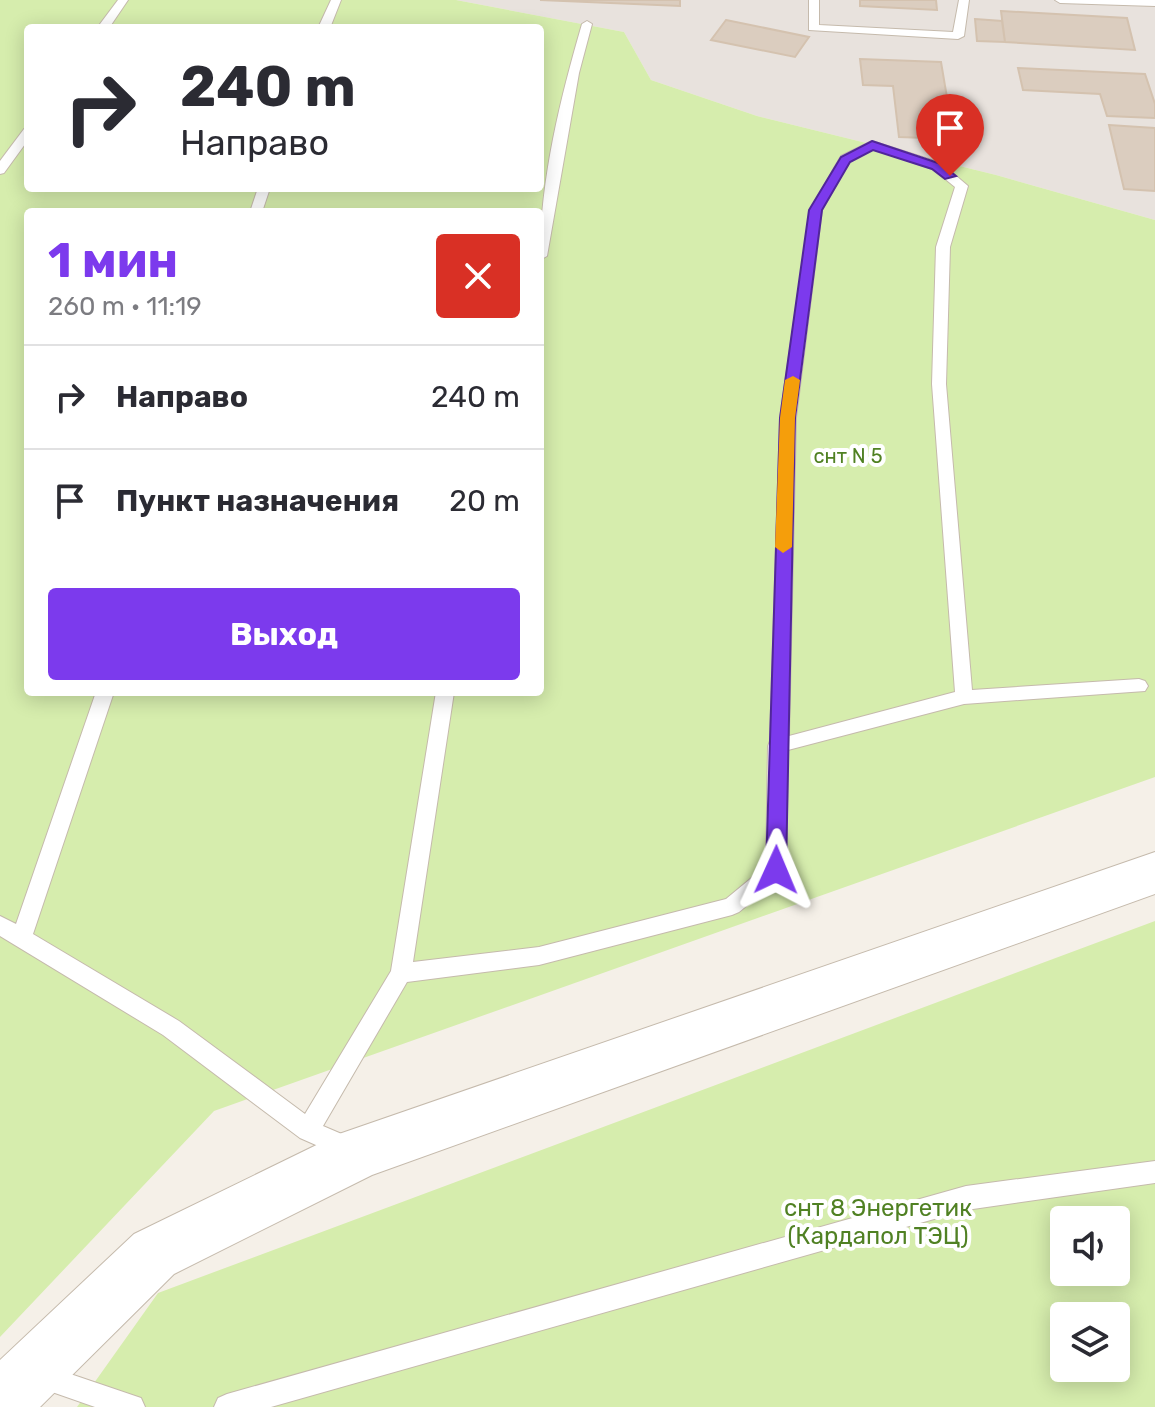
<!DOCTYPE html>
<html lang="ru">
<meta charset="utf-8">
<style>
:root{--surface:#fff;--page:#f2f2f3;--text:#2b2b33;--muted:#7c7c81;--line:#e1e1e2;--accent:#7c3aed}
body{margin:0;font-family:Rubik,sans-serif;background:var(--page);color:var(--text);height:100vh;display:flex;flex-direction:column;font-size:30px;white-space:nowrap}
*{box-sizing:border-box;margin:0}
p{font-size:26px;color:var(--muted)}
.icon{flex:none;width:44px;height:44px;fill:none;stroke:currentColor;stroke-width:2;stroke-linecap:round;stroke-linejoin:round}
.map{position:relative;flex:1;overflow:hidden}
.side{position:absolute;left:24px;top:208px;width:520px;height:488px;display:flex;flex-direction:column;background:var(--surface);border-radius:8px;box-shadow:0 4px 20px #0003}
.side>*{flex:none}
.top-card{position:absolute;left:24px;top:24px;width:520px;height:168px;border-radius:8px;box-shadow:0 4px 20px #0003;background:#fff;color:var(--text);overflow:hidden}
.controls{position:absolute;left:1050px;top:1206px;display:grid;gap:16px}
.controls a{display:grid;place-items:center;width:80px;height:80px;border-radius:8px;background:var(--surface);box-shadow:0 4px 20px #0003;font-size:40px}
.pin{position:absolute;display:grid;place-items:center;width:68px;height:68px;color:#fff;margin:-82px -34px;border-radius:50% 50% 50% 0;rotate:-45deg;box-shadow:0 0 8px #0007}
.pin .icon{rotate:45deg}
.me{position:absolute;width:88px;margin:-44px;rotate:1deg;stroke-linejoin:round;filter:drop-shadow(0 0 6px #0008)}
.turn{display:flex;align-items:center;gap:28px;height:168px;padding:0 24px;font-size:36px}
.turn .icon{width:104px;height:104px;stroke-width:2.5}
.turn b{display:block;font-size:56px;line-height:68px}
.round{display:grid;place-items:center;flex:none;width:84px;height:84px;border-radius:8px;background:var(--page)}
.summary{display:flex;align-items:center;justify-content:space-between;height:136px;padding:0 24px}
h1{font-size:48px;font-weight:700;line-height:60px;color:var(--accent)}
.button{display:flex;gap:16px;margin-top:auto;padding:16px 24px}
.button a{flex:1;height:92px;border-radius:8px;background:var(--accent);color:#fff;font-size:32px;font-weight:700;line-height:92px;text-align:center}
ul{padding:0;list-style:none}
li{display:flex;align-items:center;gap:24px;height:104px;padding:0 24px;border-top:2px solid var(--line)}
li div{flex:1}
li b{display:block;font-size:30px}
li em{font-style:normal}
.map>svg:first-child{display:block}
.industrial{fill:#e8e2dd}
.green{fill:#d6edad;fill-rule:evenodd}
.building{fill:#dbcdbf;stroke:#d4c2af;stroke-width:2}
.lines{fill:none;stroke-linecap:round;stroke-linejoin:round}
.service-casing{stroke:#c5baac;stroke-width:2}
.tertiary-casing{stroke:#c5baac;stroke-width:2}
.service{fill:#fff;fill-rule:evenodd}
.tertiary{fill:#fff;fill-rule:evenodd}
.route{fill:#7c3aed;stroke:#51269a;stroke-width:2}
.slow{fill:#f59e0b}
.labels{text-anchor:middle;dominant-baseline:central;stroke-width:8;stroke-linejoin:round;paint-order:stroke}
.park-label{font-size:20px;fill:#508123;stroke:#fff}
.near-park-label{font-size:24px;fill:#508123;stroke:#fff}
</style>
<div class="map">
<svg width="1155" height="1407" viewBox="0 0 1155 1407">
<rect width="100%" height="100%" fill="#f5f0e8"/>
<path class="industrial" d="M456,0H1155V220L996,175L757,116L651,80L624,32Z"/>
<path class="green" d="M0,0H456L624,32L651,80L757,116L996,175L1155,220V777L214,1111L0,1337ZM28,28H540V188H28ZM28,212H540V692H28Z
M1155,921V1407H77L158,1293ZM1064,1220H1116V1272H1064ZM1064,1316H1116V1368H1064Z"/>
<path class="building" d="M540,0H680V6Z
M860,0H936L937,10L860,6Z
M1001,11L1127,18L1135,50L1005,42Z
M975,19L1002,21L1005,42L977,41Z
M726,20L809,37L795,57L711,40Z
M860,59L941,62L954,139L899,137L893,86L863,85Z
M1018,68L1145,74L1155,104V118L1107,116L1100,94L1023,90Z
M1109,125L1155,128V191L1124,189Z"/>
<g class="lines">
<g class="service-casing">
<path id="service" d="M118,0H128L109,28H97Z
M331,0H341L330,28H318Z
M809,0H819V25L953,32L959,0H969L964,36L958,39L809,30Z
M1055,0H1155V6L1060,3Z
M587,21L592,24L579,73L547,256L540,260C540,181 560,99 582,24Z
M28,128V140L4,173L0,174V161L24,129Z
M872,141L941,163L968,186L950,247L946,384L972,690L1139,679L1145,681L1148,686L1145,691L964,704L788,750L786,870L783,876L739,912L732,915L539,965L407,982L323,1126L358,1141L361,1149L358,1157L350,1160L300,1138L163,1035L0,936V916L16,924L96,692H114L33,934L179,1021L305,1114L391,971L436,692H454L413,962L539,947L726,899L766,866L768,746L770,741L780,418L810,210L841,156ZM873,149L933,169L955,187L936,247L932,384L955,692L789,736L796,418L822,210L850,161Z
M258,188H270L262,212H250Z
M1155,1161V1183L966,1210L271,1407H214L218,1398L227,1394L966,1186Z
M41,1364L141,1398L145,1407H95L32,1385L29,1376L32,1367Z"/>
</g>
<g class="tertiary-casing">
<path id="tertiary" d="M1155,852V894L372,1175L174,1274L40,1407H0V1360L134,1234L339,1134Z"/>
</g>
<use href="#service" class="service"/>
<use href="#tertiary" class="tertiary"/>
</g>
<path class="route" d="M872,141L941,164L956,176L945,179L932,169L873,150L850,162L822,210L795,418L786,870L783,876L776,878L769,876L766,870L780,418L809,210L841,157Z"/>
<path class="slow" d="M793,376L800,380L795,418L792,547L783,553L775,547L780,418L785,380Z"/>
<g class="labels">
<g class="park-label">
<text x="848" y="456">снт N 5</text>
</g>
<g class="near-park-label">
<text x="878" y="1208">снт 8 Энергетик<tspan x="878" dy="28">(Кардапол ТЭЦ)</tspan></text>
</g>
</g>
</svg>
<div class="controls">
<a><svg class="icon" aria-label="sound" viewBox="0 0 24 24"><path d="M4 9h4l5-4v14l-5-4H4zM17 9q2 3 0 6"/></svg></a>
<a><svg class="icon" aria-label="layers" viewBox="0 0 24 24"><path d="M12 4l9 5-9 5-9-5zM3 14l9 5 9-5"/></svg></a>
</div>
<div class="pin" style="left:950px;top:176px;background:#d93025"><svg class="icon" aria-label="arrive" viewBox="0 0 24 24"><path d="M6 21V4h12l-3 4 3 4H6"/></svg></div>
<svg class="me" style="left:776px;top:870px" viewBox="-20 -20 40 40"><path d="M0-17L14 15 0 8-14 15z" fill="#7c3aed" stroke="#fff" stroke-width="4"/></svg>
<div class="top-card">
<div class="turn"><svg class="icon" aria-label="right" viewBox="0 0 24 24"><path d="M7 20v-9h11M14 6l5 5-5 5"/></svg><div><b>240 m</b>Направо</div></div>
</div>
<section class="side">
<div class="summary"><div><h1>1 мин</h1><p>260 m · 11:19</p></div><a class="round" style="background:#d93025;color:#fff"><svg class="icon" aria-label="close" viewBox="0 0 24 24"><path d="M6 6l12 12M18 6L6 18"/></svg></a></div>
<ul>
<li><svg class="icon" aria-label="right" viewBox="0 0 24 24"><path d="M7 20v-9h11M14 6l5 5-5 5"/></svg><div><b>Направо</b></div><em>240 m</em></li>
<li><svg class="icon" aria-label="arrive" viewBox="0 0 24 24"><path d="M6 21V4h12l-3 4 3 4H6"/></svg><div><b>Пункт назначения</b></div><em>20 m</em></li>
</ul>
<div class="button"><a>Выход</a></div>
</section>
</div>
